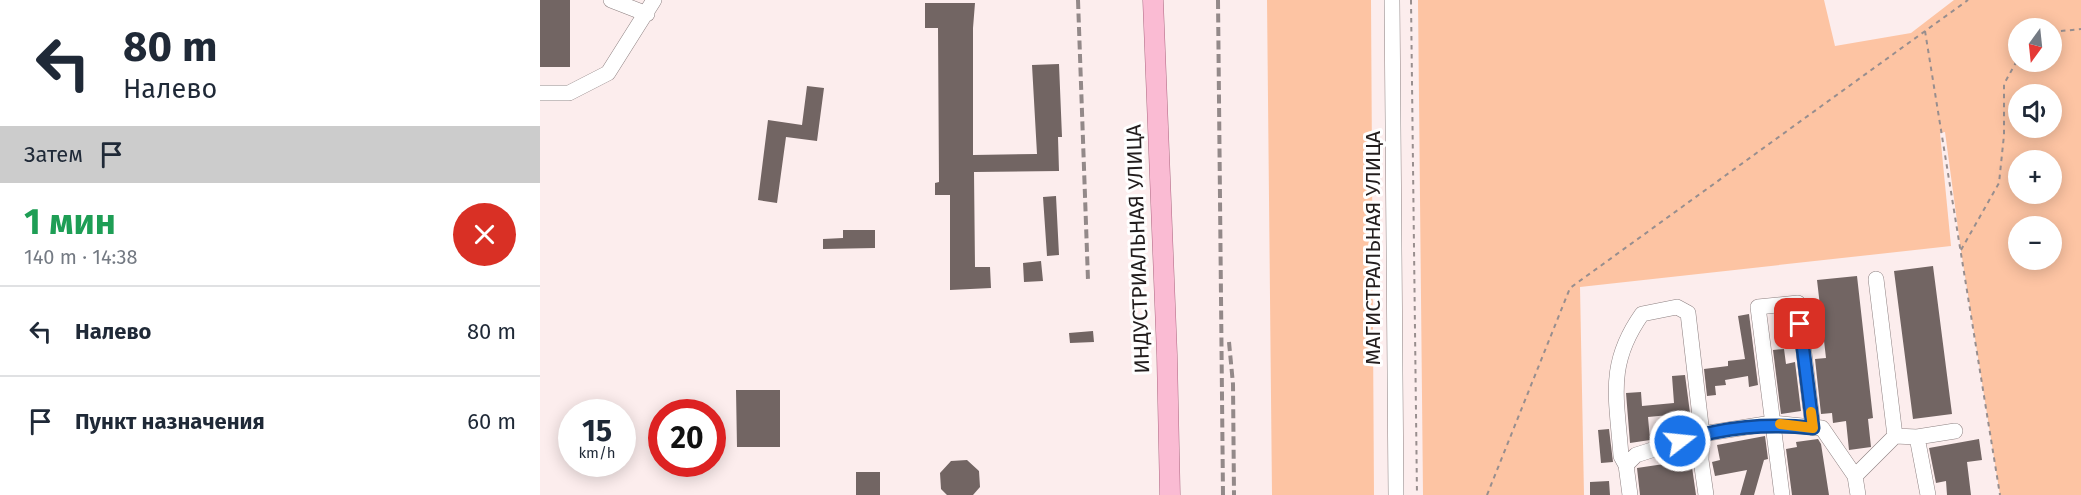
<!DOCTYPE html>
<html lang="ru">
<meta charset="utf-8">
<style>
:root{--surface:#fff;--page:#f2f2f3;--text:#1f2937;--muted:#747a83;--line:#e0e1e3}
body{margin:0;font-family:"Fira Sans",sans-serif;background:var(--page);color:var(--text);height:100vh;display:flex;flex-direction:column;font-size:22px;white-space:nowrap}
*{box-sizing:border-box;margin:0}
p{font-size:20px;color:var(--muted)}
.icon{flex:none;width:33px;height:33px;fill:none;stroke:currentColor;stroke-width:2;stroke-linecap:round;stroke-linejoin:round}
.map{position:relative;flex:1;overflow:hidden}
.side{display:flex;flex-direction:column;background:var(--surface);width:540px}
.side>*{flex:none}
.guide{background:#fff;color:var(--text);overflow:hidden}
.needle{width:39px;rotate:195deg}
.buttons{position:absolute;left:1468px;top:18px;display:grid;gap:12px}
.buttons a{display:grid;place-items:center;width:54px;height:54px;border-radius:50%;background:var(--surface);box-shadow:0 3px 15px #0003;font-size:30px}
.speed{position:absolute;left:18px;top:399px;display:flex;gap:12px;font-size:30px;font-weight:700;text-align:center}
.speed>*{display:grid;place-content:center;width:78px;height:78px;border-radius:50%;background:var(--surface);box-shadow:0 3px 15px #0003;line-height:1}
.speed small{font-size:15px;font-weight:400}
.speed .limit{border:9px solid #d22;background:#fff;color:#111}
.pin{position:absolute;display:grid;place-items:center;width:51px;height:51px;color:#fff;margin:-26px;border-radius:12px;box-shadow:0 3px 9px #0006}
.me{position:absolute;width:66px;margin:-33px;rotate:74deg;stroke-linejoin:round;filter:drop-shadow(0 0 4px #0008)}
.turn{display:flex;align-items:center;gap:21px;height:126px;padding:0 24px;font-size:27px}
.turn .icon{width:78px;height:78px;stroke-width:2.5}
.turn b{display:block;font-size:42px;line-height:51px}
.then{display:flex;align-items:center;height:57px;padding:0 24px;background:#0003;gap:12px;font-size:22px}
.round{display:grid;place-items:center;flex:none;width:63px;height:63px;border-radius:32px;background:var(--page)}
.headline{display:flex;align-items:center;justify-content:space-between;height:102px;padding:0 24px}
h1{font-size:36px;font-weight:700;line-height:45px;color:#1e9e55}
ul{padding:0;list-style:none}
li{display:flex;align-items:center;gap:18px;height:90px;padding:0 24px;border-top:2px solid var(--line)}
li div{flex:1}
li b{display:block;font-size:22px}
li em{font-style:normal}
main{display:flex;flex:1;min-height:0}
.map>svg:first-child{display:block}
.green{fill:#fdc4a3;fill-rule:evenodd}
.building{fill:#726563}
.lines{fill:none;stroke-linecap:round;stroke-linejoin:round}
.minor-casing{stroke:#8d8081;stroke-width:16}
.major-casing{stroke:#ac6680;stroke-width:21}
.path{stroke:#988e8e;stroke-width:2;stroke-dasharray:4.5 4.5;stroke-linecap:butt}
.minor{stroke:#fff;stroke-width:15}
.major{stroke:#fabbd3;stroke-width:20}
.rail{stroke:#938989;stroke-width:4;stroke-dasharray:9 4.5;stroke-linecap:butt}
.route-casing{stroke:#114b97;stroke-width:15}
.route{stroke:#1a73e8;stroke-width:10}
.slow{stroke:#f59e0b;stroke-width:10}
.labels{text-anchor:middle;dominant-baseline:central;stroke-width:6;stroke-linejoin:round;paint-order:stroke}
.street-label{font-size:21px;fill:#221d1d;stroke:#fff}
</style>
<main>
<section class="side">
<div class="guide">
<div class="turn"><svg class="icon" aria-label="left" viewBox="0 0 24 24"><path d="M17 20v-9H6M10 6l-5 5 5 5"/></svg><div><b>80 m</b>Налево</div></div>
<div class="then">Затем<svg class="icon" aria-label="arrive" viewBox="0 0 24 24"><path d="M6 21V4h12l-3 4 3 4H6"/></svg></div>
</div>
<div class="headline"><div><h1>1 мин</h1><p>140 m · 14:38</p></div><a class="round" style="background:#d93025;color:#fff"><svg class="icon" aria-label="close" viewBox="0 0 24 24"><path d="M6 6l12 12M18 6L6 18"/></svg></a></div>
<ul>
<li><svg class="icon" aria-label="left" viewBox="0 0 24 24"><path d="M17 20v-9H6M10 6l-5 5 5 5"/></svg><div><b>Налево</b></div><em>80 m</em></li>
<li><svg class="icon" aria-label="arrive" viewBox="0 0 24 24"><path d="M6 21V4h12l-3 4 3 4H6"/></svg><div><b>Пункт назначения</b></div><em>60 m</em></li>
</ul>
</section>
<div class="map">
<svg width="1541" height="495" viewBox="0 0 1541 495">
<rect width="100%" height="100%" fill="#fceded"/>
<path class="green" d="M727,0H831L834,495H732Z
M878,0H1284L1295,46L1371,33L1414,0H1541V495H1460L1421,251L1405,132L1400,133L1411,246L1040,287L1044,495H883ZM1479,28H1512V62H1479ZM1479,94H1512V128H1479ZM1479,160H1512V194H1479ZM1512,226V260H1479V226Z"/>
<path class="building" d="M0,0H30V67H0Z
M385,3H435L433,28V155L497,154L492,65L519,64L522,137H518L519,171L434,172L435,267H450L451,288L410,290V195H395V183L399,182L398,28H385Z
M267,86L284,88L277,141L246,137L237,203L218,200L228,120L262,125Z
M516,196L519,255L507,256L503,197Z
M303,230H335V248L283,249V239L303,238Z
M501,261L503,281L484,282L483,263Z
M1393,266L1412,414L1373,419L1354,271Z
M1317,276L1333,418L1328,419L1331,447L1309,450L1306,421L1293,423L1292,413L1281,414L1275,359L1286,358L1277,280Z
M1209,314L1218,385L1209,387L1208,376L1185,380L1186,385L1175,386L1176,395L1167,396L1164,369L1188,366V361L1205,359L1198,316Z
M553,331L554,342L530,343L529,333Z
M1244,349L1246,364L1255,362L1261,411L1241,414L1233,350Z
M1145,375L1150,413L1108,417L1110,440L1090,443L1086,393L1101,392L1102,406L1134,403L1132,376Z
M196,390H240V447H197Z
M1069,429L1073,462L1061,463L1058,430Z
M1225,436L1228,459L1224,460L1214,495H1200L1207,470L1175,476L1172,462L1180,460L1177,445Z
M1278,439L1281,444L1289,495H1252L1246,449L1257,447L1256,442Z
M1439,439L1442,460L1427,462L1431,495H1407L1406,481L1396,483L1389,448Z
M427,460L439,471L440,487L433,495H407L401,489L400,473L411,461Z
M1151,460L1156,495H1100L1097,468Z
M316,472H340V495H316Z
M1069,481L1070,495H1050V482Z"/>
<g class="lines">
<g class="minor-casing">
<path id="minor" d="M71,0L107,14
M852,0L856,495
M0,93H29L68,73L114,0
M1336,279L1355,436L1377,437L1388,495
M1377,437L1415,431
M1086,465L1081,456C1077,398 1066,365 1102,314L1137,307L1148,313L1162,434L1161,460L1166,495
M1315,476L1355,436
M1090,495L1086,465L1096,455L1162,434L1232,423L1282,428L1315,476L1318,495
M1242,495L1218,307L1258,303L1273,428"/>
</g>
<g class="major-casing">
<path id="major" d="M613,0L627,355L630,495"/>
</g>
<path class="path" d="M871,0L877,495
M1385,31L1460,495
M1512,32L1541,29
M1421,250L1459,183L1464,135V84L1479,57
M947,495L1030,288L1428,0"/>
<use href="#minor" class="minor"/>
<use href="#major" class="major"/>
<path class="rail" d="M538,0L548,280
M678,0L683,495
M689,342L693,384L694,495"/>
</g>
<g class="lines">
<g class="route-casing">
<path id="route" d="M1140,441C1185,427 1226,423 1273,428L1260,324"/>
</g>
<use href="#route" class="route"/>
<path class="slow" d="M1240,424L1273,428L1271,412"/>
</g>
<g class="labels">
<g class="street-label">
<text transform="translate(833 248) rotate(-90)">МАГИСТРАЛЬНАЯ УЛИЦА</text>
<text transform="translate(598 249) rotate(-92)">ИНДУСТРИАЛЬНАЯ УЛИЦА</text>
</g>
</g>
</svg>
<div class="buttons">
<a><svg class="needle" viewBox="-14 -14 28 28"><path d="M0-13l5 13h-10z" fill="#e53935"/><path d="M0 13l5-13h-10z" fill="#747a83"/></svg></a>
<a><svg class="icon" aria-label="sound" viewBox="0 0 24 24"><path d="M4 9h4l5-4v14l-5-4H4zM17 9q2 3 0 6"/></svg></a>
<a>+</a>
<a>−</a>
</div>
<div class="speed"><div>15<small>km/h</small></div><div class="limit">20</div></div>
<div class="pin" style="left:1260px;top:324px;background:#d93025"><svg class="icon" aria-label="arrive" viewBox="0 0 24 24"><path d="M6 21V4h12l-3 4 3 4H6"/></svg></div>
<svg class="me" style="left:1140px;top:441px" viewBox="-20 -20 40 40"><circle r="17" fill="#1a73e8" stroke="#fff" stroke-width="3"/><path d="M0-11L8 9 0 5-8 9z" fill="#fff"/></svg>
</div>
</main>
